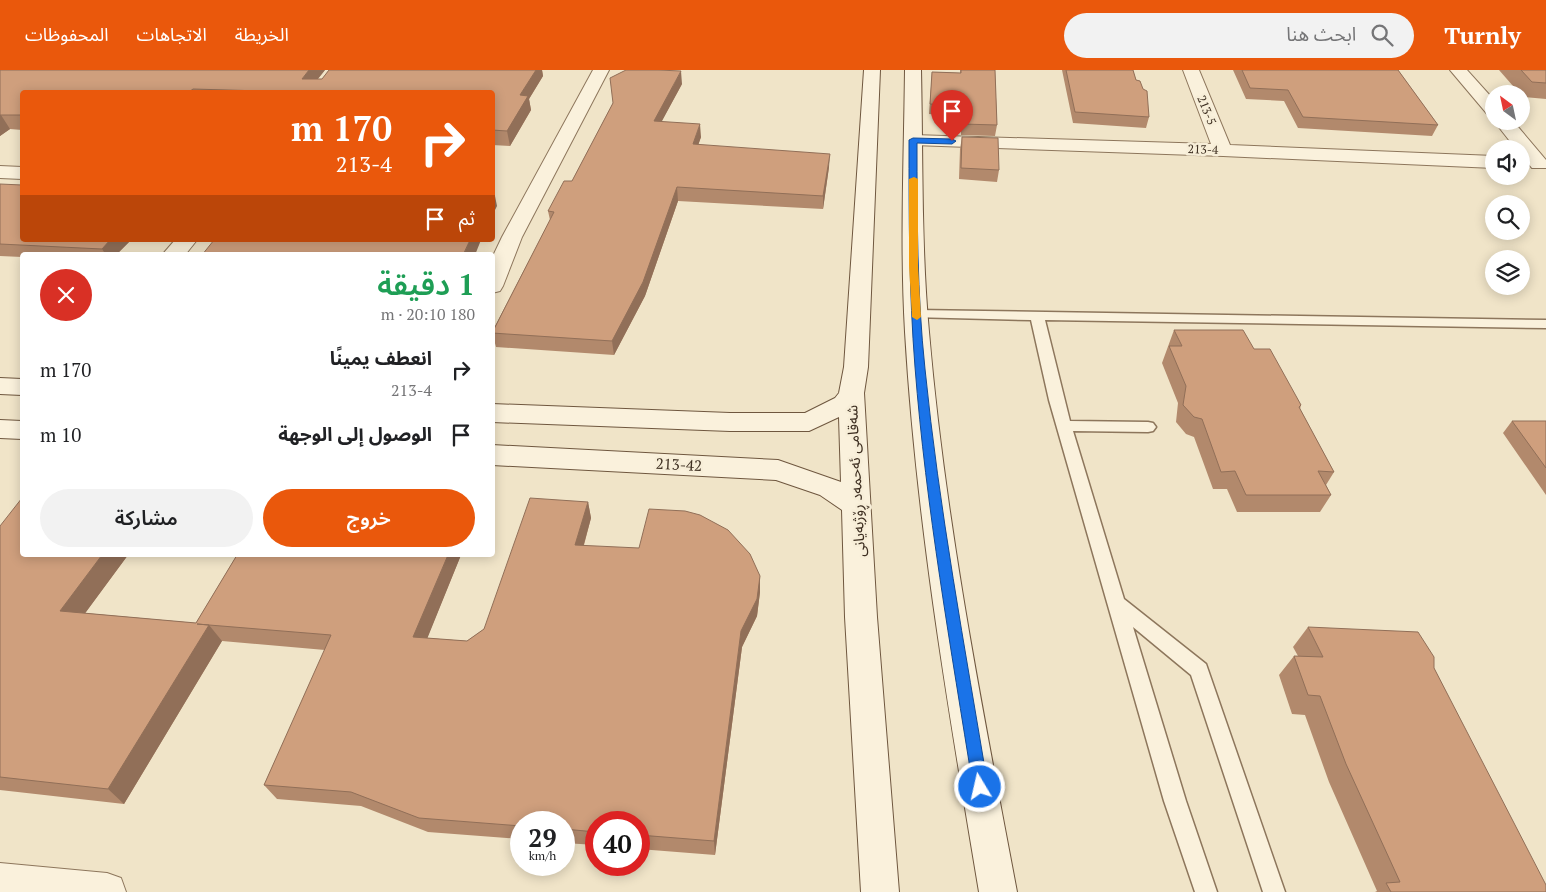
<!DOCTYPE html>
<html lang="ar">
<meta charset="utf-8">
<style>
:root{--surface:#fff;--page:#f2f2f2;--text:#202124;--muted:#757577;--accent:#ea580c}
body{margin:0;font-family:"PT Serif","Noto Sans Arabic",serif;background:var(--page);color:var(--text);direction:rtl;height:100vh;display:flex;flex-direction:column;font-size:19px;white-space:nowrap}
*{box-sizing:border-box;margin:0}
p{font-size:16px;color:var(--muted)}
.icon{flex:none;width:28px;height:28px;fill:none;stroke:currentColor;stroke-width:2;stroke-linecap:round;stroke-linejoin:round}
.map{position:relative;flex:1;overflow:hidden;direction:ltr}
.details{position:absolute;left:20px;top:182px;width:475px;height:305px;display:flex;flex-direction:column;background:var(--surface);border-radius:5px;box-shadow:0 2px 12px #0003;direction:rtl}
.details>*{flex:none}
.hud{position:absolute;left:20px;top:20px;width:475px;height:152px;border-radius:5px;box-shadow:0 2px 12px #0003;direction:rtl;background:#ea580c;color:#fff;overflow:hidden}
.needle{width:32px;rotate:327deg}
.buttons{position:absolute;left:1485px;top:15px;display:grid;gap:10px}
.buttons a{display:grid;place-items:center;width:45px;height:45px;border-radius:50%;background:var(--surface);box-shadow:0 2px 12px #0003;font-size:25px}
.speed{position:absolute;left:510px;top:741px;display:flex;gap:10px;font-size:25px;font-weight:700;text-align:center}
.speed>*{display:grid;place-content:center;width:65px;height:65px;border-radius:50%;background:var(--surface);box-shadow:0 2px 12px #0003;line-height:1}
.speed small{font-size:12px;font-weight:400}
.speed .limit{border:8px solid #d22;background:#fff;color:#111}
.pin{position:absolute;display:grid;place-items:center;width:42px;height:42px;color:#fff;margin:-51px -21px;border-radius:50% 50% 50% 0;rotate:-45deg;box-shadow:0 0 5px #0007}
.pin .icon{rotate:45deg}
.me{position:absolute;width:55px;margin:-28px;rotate:351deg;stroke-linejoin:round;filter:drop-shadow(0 0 4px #0008)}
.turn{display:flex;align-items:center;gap:18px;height:105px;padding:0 20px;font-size:22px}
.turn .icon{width:65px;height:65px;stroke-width:2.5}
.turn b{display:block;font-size:35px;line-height:42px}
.then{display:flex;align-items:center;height:48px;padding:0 20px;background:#0003;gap:10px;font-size:19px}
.round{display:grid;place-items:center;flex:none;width:52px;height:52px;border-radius:26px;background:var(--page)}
.headline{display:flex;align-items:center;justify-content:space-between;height:85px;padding:0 20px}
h1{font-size:30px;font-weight:600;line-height:38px;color:#1e9e55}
.button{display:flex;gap:10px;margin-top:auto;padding:10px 20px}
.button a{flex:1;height:58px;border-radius:30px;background:var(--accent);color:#fff;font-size:20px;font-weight:600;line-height:58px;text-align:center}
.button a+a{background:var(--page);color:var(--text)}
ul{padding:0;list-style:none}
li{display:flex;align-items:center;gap:15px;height:65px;padding:0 20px}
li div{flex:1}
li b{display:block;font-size:19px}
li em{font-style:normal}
header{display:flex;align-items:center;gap:30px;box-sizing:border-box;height:70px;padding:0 25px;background:var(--accent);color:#fff}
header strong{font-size:24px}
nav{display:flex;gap:28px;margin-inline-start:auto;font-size:18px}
.search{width:350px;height:45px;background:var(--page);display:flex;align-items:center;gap:12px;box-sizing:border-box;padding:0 18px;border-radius:28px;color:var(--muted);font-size:19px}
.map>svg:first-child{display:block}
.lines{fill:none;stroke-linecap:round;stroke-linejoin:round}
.lane-casing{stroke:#8d765c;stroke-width:3}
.street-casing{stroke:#8d765c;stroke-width:2}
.secondary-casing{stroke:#6f573f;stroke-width:2}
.lane{fill:#faf1dc;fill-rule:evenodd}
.street{fill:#faf1dc;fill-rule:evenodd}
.secondary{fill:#faf1dc;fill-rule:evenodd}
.wall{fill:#b2896c}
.shaded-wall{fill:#916f58}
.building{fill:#cf9f7d;stroke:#916f58}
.route{fill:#1a73e8;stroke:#114b97}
.slow{fill:#f59e0b}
.labels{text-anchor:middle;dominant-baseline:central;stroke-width:5;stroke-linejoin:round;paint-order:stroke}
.far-street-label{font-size:12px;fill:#3d2e20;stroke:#f7eed8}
.street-label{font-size:15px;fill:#3d2e20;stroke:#f7eed8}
</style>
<header>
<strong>Turnly</strong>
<div class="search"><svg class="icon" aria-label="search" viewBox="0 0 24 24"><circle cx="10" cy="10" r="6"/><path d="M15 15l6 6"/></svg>ابحث هنا</div>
<nav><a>الخريطة</a><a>الاتجاهات</a><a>المحفوظات</a></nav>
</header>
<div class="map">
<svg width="1546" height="822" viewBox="0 0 1546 822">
<rect width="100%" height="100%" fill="#f0e4c8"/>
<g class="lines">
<g class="lane-casing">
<path id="lane" d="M916,240L1546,250V258L1045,250L1070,351L1148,352L1153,353L1156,357L1153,361L1148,362L1073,361L1124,529L1206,594L1285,822H1263L1191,605L1133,557L1186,731L1217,822H1195L1164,731L1049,330L1031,250L911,247L909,244Z"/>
</g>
<g class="street-casing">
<path id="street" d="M593,0H609L522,167L503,216L500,221L492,223V188L502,167Z
M1183,0H1199L1230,75L1494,86V98L1223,86L913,75L907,74L904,70L907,66L913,65L1211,74Z
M1450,0H1467L1494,30V46L1488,45Z
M1494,51H1513L1546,90V98H1532L1521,85V79H1516Z
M0,96L22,97V109L0,108Z
M175,170H197L185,185H162Z
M0,793L107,803L121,808L126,822H0Z"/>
</g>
<g class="secondary-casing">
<path id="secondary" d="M864,0H880L868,297L864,323L877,547L899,822H861L845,547L842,440L820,425L776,410L492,395V375L778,390L841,412L839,347L809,361H730L492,352V334L730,343H805L835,328L839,323L844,297Z
M905,0H921C923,87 921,175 929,262C945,450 982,637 1017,822H979C948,637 916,450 905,262C900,175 904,87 905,0Z
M0,308L22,309V325L0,324Z
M0,350L22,351V369L0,368Z"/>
</g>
<use href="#lane" class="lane"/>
<use href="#street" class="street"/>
<use href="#secondary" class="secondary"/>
</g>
<path class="wall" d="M0,0H325L318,9H322L329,0H542L543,6L529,29L531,40L510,76L492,75V22H22V60L10,59L0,66Z
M960,0H995L997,55L995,66L961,65V47L929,44L932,2L960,3Z
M1062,0H1133L1136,10L1149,47L1146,58L1073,53Z
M1233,0H1398L1438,55L1432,66L1298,58L1284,31L1246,29Z
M1499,0H1546V29L1523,27L1521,25V24H1520Z
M682,14L661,52L701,67L698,75L829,97L823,139L678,131L645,226L614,285L496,277L492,262L550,150L548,141L572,111L613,33Z
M962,67L999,100L997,112L959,109L960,79Z
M0,114L22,170H131L116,185H22V187L0,186Z
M1174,260L1254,279L1301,335L1300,339L1334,402L1326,415L1331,425L1320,442H1237L1227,419H1213L1194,367L1186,364L1176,352L1178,333L1162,293Z
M1512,351H1546V425L1503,363Z
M588,432L591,448L584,475L760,522L757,546L742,577L715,785L639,779V752H596V775L564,773V752H521V769L428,762L361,736L277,729L264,715L325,580L222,571L124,734L0,720V456L22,485H128L85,543L196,553L237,485H461L427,568L467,571L484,559Z
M1308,557L1434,598L1546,822H1375L1377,821L1329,712L1305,645L1292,644L1279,605L1294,586H1298L1293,577Z"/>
<path class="shaded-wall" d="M309,0H325L307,22L302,9Z
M536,0H542L543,6L529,29L531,40L510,76L507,61L520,25Z
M681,1L682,14L655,64L654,51Z
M0,45H1L10,59L0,66Z
M700,54L701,67L694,87L693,74Z
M830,84L829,97L823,139V126Z
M677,117L678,131L645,226L614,285L612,271Z
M494,121L497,136L492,146V123Z
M110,170H131L116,185H106L102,179Z
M470,170H481L475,185H463Z
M588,432L591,448L579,492L575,475Z
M102,485H128L75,557L60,541Z
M448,485H461L421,584L413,567Z
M760,506V522L757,546L742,577L715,785L714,771L741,561Z
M209,555L222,571L124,734L108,719Z"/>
<path class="building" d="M0,0H309L302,9H322L329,0H536L520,25L528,26L507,61L492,60V22H296L193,19L189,22H22V45H0Z
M626,0H658L681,1L654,51L700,54L693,74L830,84L823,126L677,117L643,212L612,271L492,263L554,142L548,141L564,111H572L613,33L610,8Z
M961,0H995L997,55L962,54L963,36L930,34L932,2L961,3Z
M1066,0H1133L1136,10L1140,11L1143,19L1147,21L1149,47L1075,42Z
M1242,0H1398L1438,55L1303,47L1288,20L1250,18Z
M1521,0H1546V13L1532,12Z
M962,67L998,68L999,100L961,98Z
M0,114L22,115V170H110L102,179L0,174Z
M214,170H470L463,185H202Z
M1174,260H1243L1254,279H1270L1301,335L1299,337L1334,402L1318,401L1331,425H1246L1235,401L1221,402L1202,349L1194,347L1183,335L1186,316L1169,276H1182Z
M1512,351H1546V398Z
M22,428V485H102L60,541L196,553L237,485H448L413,567L467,571L484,559L530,428L588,432L575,475L639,478L649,439L685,441L700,445L728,460L750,484L760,506L757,529L741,561L714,771L639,765V752H596V762L564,759V752H521V756L419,748L351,722L264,715L331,565L197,554L209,555L108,719L0,707V456Z
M1308,557L1418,562L1434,587V598L1546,815V822H1391L1386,813L1400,812L1346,694L1320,626L1308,625L1294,586L1323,587Z"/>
<path class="route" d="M913,68L952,69L956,71L952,74L917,73C917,148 917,224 925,299C939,439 965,578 988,717L986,722L980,724L975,722L973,717C951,578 926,438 915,297C909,222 909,146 909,70Z"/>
<path class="slow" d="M914,107L918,109V195L921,247L917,250L912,247L909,195V109Z"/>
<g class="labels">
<g class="far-street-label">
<text transform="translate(1207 40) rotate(68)">213-5</text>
<text transform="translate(1203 79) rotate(2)">213-4</text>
</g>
<g class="street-label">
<text transform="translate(679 394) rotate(3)">213-42</text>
<text transform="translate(855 411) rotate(-93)">شەقامی ئەحمەد ڕۆژبەیانی</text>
</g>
</g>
</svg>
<div class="buttons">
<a><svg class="needle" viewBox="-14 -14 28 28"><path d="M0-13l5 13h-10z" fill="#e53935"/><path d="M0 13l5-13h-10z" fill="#757577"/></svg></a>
<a><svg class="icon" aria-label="sound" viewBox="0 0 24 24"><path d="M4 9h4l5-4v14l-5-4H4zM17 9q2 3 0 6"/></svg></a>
<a><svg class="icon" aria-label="search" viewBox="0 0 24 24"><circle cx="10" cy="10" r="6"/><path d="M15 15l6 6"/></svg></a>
<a><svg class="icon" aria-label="layers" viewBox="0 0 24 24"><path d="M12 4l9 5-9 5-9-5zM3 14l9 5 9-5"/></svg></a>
</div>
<div class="speed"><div>29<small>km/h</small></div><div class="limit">40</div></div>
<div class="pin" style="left:952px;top:71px;background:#d93025"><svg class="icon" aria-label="arrive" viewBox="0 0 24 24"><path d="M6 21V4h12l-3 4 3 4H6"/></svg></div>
<svg class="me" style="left:980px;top:717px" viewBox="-20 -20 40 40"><circle r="17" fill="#1a73e8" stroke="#fff" stroke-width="3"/><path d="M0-11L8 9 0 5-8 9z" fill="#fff"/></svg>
<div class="hud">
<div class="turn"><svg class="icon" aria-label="right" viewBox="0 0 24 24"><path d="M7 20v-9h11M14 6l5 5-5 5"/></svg><div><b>170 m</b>213-4</div></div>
<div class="then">ثم<svg class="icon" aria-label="arrive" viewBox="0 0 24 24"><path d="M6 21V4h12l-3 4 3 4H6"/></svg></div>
</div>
<section class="details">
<div class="headline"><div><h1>1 دقيقة</h1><p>180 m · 20:10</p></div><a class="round" style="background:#d93025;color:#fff"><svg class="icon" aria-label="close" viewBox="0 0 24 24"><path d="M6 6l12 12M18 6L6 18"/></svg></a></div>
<ul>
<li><svg class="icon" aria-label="right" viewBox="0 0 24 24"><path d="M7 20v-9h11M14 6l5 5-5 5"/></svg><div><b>انعطف يمينًا</b><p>213-4</p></div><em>170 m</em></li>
<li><svg class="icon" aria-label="arrive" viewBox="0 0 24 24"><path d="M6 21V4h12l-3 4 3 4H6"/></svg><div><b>الوصول إلى الوجهة</b></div><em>10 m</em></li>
</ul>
<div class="button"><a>خروج</a><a>مشاركة</a></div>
</section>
</div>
